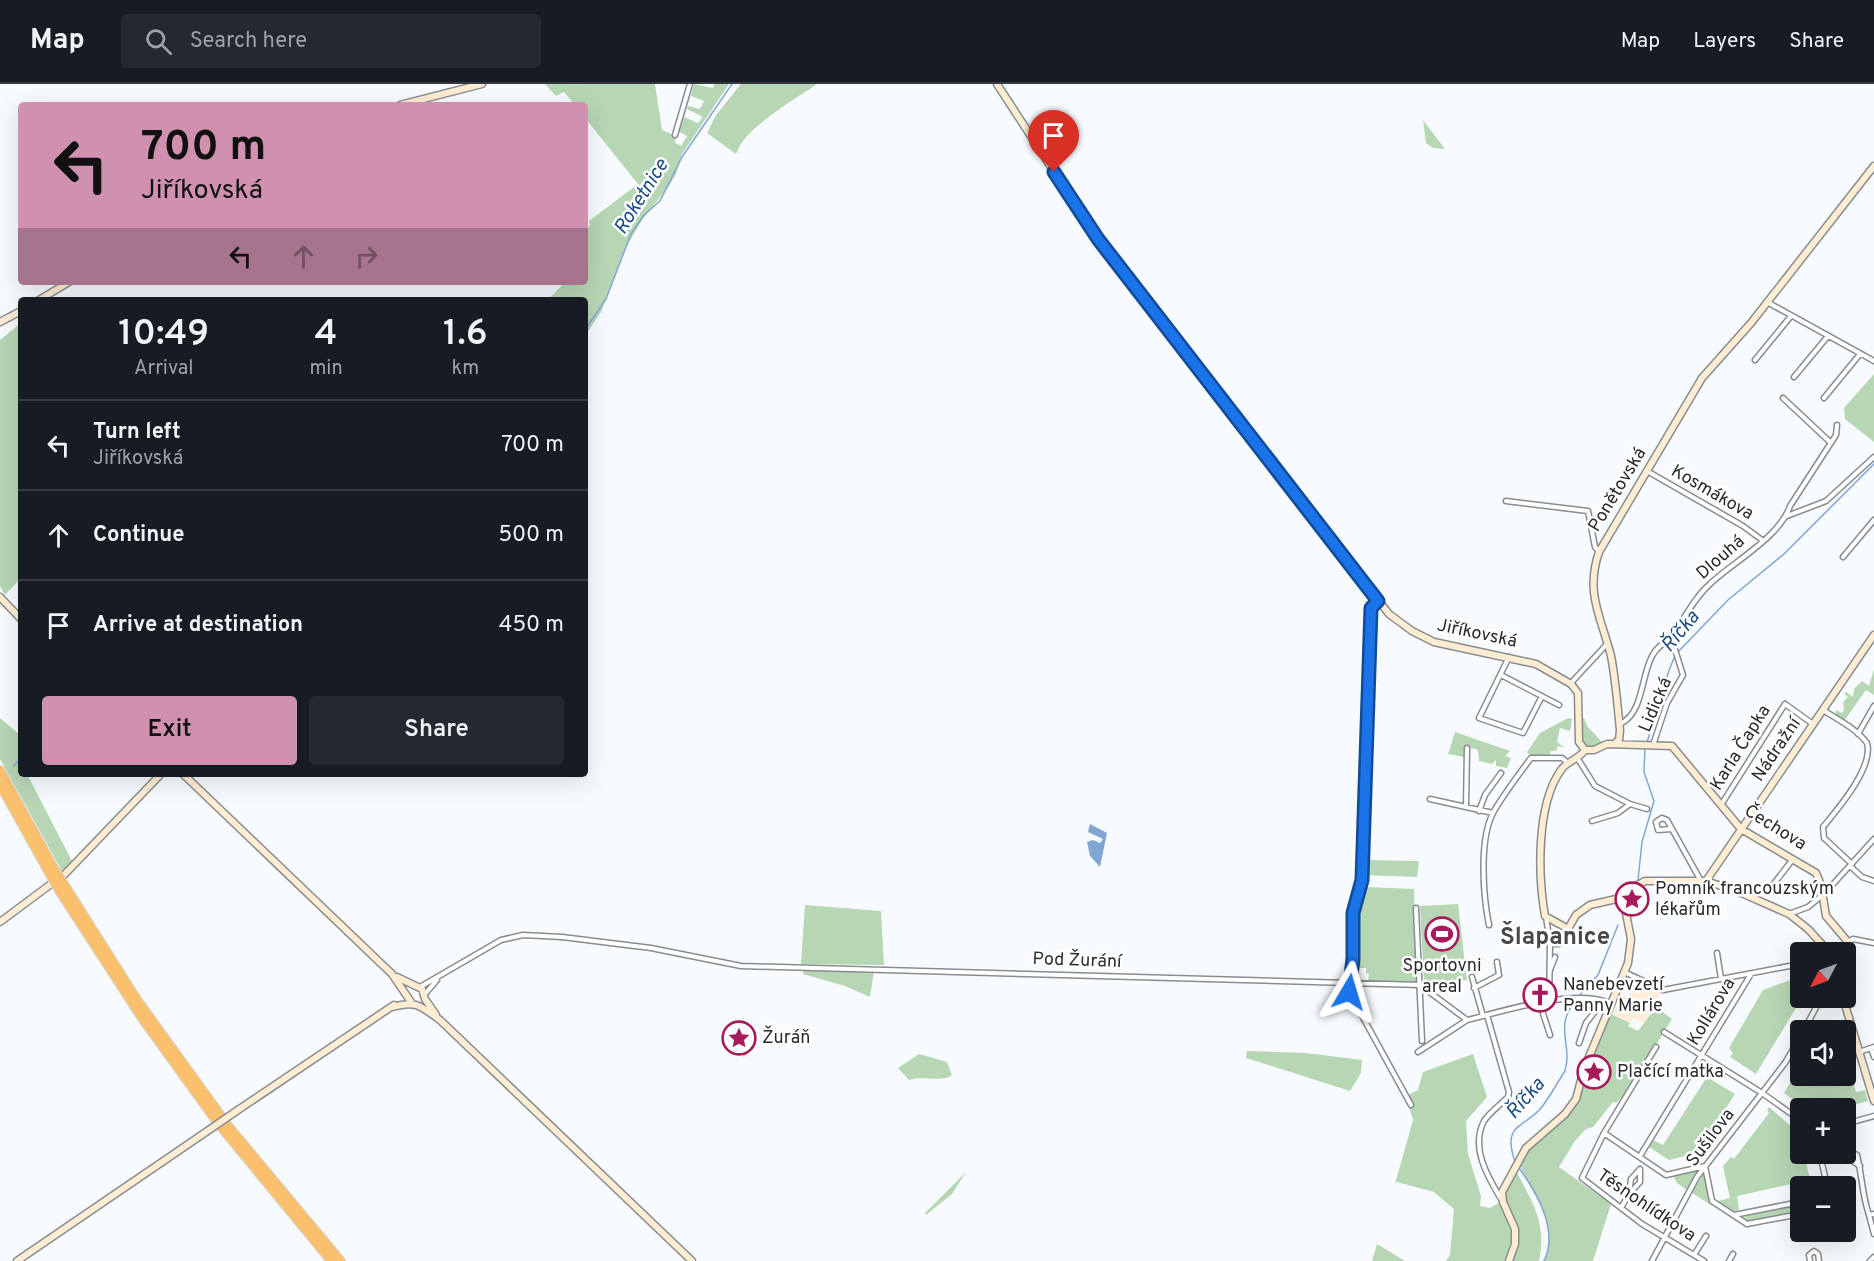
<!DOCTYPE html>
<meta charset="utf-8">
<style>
:root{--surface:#171b24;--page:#242831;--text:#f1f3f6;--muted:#9ea1a6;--line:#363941;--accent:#d091b1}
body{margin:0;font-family:Overpass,sans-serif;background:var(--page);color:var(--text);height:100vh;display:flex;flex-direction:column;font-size:22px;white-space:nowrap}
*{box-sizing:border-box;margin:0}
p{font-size:20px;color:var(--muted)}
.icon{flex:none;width:33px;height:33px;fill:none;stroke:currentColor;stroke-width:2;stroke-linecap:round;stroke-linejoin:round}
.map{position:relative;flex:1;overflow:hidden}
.side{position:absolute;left:18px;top:213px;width:570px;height:480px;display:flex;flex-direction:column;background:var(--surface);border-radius:6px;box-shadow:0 6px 24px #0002}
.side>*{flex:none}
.guide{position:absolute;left:18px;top:18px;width:570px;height:183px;border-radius:6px;box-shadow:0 6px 24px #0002;background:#d091b1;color:#111;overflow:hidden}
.needle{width:39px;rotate:229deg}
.buttons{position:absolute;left:1790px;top:858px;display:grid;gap:12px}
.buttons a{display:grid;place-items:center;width:66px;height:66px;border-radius:6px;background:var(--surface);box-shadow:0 6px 24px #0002;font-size:30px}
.pin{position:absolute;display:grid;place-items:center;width:51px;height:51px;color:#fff;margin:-62px -26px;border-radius:50% 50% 50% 0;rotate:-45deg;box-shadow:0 0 6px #0007}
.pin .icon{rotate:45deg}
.me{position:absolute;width:66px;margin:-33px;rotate:7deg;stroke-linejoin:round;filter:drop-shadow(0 0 4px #0008)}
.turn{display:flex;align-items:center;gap:21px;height:126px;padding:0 24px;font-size:27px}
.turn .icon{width:78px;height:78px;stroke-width:2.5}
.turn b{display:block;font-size:42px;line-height:51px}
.lanes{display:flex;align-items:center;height:57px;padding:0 24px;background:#0003;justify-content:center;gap:30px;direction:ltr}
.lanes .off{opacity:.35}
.eta{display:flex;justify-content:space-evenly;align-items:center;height:102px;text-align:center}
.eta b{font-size:36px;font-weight:600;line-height:42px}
.action{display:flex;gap:12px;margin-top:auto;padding:12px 24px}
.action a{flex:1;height:69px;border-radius:6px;background:var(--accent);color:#111;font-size:24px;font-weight:600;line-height:69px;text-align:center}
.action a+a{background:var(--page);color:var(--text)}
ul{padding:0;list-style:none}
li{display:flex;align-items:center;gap:18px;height:90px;padding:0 24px;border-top:2px solid var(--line)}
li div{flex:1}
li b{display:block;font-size:22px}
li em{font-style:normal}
header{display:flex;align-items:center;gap:36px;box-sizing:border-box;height:84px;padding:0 30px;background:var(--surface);border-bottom:2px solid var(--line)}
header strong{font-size:28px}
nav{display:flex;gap:33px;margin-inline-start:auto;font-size:21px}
.search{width:420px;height:54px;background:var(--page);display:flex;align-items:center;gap:15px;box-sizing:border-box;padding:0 21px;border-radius:6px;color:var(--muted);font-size:22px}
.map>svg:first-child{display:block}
.education{fill:#ffeddc}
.green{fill:#b7d6b4}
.water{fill:#81a6d4}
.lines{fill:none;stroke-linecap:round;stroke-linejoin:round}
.stream{stroke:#81a6d4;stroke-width:1.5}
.street-casing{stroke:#898c8f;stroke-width:7}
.secondary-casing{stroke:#898c8f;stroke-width:9}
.highway-casing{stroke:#d4d5d5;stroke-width:10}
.street{stroke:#fff;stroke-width:4}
.secondary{stroke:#feecd3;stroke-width:6}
.highway{stroke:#fac06d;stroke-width:8}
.secondary-bridge-casing{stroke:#898c8f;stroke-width:9;stroke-linecap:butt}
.highway-bridge-casing{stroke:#d4d5d5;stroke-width:10;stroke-linecap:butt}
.secondary-bridge{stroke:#feecd3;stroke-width:6}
.highway-bridge{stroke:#fac06d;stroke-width:8}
.route-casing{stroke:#114b97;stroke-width:15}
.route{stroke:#1a73e8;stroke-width:10}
.labels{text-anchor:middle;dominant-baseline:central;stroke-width:5;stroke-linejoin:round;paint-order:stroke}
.street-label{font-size:18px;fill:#292b2c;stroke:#fff}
.poi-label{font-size:18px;fill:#292b2c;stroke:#fff;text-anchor:start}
.water-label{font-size:20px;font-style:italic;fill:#1b4c85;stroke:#fff}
.district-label{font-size:24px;font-weight:bold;fill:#46494b;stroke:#fff}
</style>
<header>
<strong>Map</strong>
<div class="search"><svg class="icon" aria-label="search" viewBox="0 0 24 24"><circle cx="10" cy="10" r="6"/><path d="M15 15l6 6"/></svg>Search here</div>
<nav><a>Map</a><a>Layers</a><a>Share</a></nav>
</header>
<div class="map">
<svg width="1874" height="1177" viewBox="0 0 1874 1177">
<rect width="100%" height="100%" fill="#f7fbfe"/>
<path class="education" d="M1637,897L1661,909L1658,913L1661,915L1643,939L1634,934L1630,939L1611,930V922L1618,909L1628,914Z"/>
<path class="green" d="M545,0H655L662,46L676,52L675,59L681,62L687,52L679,48L684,33L698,39L703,33L687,25L688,22L700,25L704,17L691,12L694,0L713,4L714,0H729L682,70L676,90L669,102L642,136L625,165L601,228L585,252V216H548L565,198H585V146L590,142L589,137L638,100L585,34V21H575L564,8L556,12Z
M741,0H817C793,17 745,43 736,70L707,49L716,31Z
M1423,36L1445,65L1433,64L1426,59Z
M21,239V494L5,511L0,502V256Z
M1874,290V358L1845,335L1844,324Z
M1874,585V611L1866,606L1844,637L1836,631V626L1842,629L1844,626L1843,618L1848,613L1844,610L1846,608L1853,613L1854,605L1862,597L1869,602Z
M0,634L21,652V690H27L73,779L62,787L0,675Z
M1568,634L1572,635L1570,647L1560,644L1557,658L1565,664L1558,662L1556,667H1550V672L1530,671L1527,668L1540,649Z
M1582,634H1584L1587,642L1603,659L1594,664H1586L1581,656Z
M1455,648L1510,667L1505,672L1511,674L1507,684L1496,682V676L1492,680L1479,677L1478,666L1464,662V673L1448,670Z
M1366,776L1419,777L1417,793L1365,791Z
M1365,803L1414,805L1417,898L1368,897L1369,890L1366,889V884H1359L1355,827L1361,823Z
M1458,820L1467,896L1433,902L1424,896L1420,822Z
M805,821L881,827L884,881L801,880Z
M803,884L874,887L870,913L845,902L803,890Z
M1796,894L1800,897L1802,914L1756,990L1730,973L1733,969L1729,964L1763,906Z
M1656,923L1672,935L1628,1007L1616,1019L1613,1018L1593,1043L1586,1045L1575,1057L1559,1083L1611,1120L1593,1177H1543C1563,1142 1531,1112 1520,1081L1534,1059L1569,1031L1579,1018L1585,985L1611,930L1630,939L1628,942L1638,947Z
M737,942L756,960L744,973L722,951Z
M1247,967L1306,969L1362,976L1361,989L1350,1007L1246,974Z
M919,970L947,978L952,991C942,999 923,991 909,996L898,984Z
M1473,970L1487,1013L1466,1037L1468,1070L1481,1112L1480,1122L1490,1124L1500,1118L1498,1109L1502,1108L1515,1085C1532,1118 1547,1137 1539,1177H1446L1450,1171L1454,1125L1434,1108L1397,1098L1395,1100L1413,1036L1406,1012L1418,1006L1423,988Z
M1845,973L1856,1008L1865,1006L1868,1017L1842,1024H1805L1784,1009L1800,981V992H1845Z
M1707,993L1735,1010L1697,1069L1669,1076L1649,1063L1653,1056L1663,1061Z
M1769,1023L1800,1050V1070H1804L1811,1099L1808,1102H1800L1799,1114L1796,1099L1737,1112L1739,1126L1733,1127L1718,1117L1730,1114L1723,1082L1731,1073L1734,1075L1769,1029L1767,1026Z
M1699,1086L1687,1106L1677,1099L1673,1092Z
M966,1088L952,1110L926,1131L925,1129Z
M1704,1089L1705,1090L1711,1121L1692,1109Z
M1800,1120V1129L1750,1139L1745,1134L1746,1130Z
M1377,1160L1405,1177H1372Z"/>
<path class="water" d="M1090,740L1107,749L1100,783L1090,772L1087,758L1093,756L1100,759L1103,755L1088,748Z"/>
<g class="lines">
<path class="stream" d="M585,246L606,215L631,150L644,131L660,117L682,73L732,0
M1678,568L1728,516L1784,470L1874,380
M1647,658C1657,629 1662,600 1675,572
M14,682L21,674
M1638,796L1642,758L1654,717L1644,688L1645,663
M1579,912L1598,891L1618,841
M1515,1078C1502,1039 1523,1045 1541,1024C1550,1013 1557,999 1565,987C1573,961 1553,943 1576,916
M1519,1084C1537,1108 1559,1147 1544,1177"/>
<g class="street-casing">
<path id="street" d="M675,51L690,0
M1767,218L1874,277
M1755,276L1791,232
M1794,293L1828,252
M1783,314L1830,358
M1824,314L1860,270
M1647,387L1743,442L1762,456
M1506,417L1588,427L1595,463L1599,467
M1787,432L1826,417L1874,373
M1843,473L1874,436
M1378,517L1371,524L1362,796L1353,829V875L1349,908L1411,1021
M1672,556L1674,549C1685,533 1695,513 1710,500C1733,478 1780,453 1790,422L1836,351L1837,341
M1509,573L1479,634L1523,649L1542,612
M1501,591L1559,621
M1571,599L1607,560
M1823,626C1837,635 1857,645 1867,659C1874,683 1838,725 1823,743L1824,754L1852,780
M1620,640C1652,625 1635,565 1672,556
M1858,650L1874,622
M1653,661L1667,619L1683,591L1672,556
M1578,675L1595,702L1630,720L1647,725
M1430,715L1493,729
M1721,721L1785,620L1813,640
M1466,723L1467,664
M1479,727L1485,711L1501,689
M1592,737L1618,729L1630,720
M1671,745L1658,746L1656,738L1662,734L1667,736L1701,797
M1850,782L1862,793L1874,797
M1769,806L1793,775
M1416,824L1422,957
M1789,830L1808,823L1825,809L1874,755
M1546,833L1550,860L1549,919
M1489,841C1483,811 1479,756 1493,729C1500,716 1522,686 1531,674H1562L1568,679
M1848,858L1853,855L1874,859
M1550,860H1559L1568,845
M1717,869L1721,895
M1550,886L1555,873
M1624,888L1663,906L1800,880
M1472,893L1483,932
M420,903L501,856L523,851L562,853L651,864L741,882L1420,901L1467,936C1505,927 1572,904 1610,919
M1474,904L1499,891L1497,878
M425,910L437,896
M1540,920L1550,951
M1581,920L1608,927
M1487,931L1509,1008L1508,1013C1500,1021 1490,1028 1484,1037C1470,1064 1488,1093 1501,1115
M1804,946L1821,914
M1664,948L1762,1009L1800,1036
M1579,959L1586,939L1597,925
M1656,963L1604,1049L1582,1094L1642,1140L1704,1177
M1871,964L1874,973
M1418,968L1467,936
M1859,968L1874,963
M1845,1040L1874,1032
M1604,1049L1666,1091L1705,1082L1712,1117L1747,1140L1800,1130
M1820,1070L1827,1102
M1640,1072L1751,890
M1860,1082L1848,1074L1850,1067L1857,1071C1862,1091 1862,1111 1869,1131
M1621,1124L1629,1110L1631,1095L1640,1085V1098L1629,1110
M1874,1130L1869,1131L1874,1150
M1734,1131L1800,1118
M1694,1171L1706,1152
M1652,1177L1697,1093L1785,979L1800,953
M1729,1177L1733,1170
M1810,1177L1809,1171L1814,1167L1818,1170L1819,1177
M1870,1177L1874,1173"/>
</g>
<g class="secondary-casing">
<path id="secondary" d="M997,0L1098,155L1389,530L1412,547L1434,558L1536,580L1571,600L1578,609L1579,658L1585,666
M400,21L482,0
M39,216L69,198
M0,238L21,227
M0,513L21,535
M1614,660L1619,656L1620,646C1618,626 1615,591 1611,572C1601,533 1585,509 1599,468L1702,294L1751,239L1874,82
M183,690L392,890L411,918
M64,791L161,690
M1706,797L1874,551
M0,838L51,800
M1829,868L1808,845L1789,830L1739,808L1706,797H1645L1634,803L1625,813L1590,821L1576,831L1568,845L1545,832C1538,792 1536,721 1561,686C1567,677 1578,676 1585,666H1594L1607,660L1672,662L1741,745L1816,789L1821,801L1826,832L1848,858L1845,875
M397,893L422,905L425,915L436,931
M1843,914L1874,1017
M392,923C417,916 420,922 440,936L692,1177
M235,1028L394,921
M17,1177L206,1048
M1509,1177L1515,1160V1145L1503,1118L1502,1108L1526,1064L1565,1030L1576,1015L1584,985L1628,879L1631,855L1624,819L1625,813"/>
</g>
<g class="highway-casing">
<path id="highway" d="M0,686L54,784
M0,701L49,789
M66,803L136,914L222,1033
M60,808L141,933L216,1037
M226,1039L341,1177
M220,1042L331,1177"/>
</g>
<use href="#street" class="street"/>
<use href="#secondary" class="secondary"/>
<use href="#highway" class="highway"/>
<g class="secondary-bridge-casing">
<path id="secondary-bridge" d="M206,1048L235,1028"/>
</g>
<g class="highway-bridge-casing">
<path id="highway-bridge" d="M54,784L66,803
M49,789L60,808"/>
</g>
<use href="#secondary-bridge" class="secondary-bridge"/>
<use href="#highway-bridge" class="highway-bridge"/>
</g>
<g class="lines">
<g class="route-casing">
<path id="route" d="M1054,88L1098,155L1378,517L1371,524L1362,796L1353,829V875L1349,908"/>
</g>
<use href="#route" class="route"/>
</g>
<defs>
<g id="sight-ring" transform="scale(1.725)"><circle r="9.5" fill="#fff" stroke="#a71a5c" stroke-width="1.5"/><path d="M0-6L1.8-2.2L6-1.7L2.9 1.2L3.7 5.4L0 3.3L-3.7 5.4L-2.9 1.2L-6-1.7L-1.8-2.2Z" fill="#a71a5c"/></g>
<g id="stadium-ring" transform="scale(1.725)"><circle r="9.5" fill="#fff" stroke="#a71a5c" stroke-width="1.5"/><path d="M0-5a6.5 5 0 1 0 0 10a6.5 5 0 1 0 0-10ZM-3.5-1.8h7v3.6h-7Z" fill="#a71a5c"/></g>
<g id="church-ring" transform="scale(1.725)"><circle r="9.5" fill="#fff" stroke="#a71a5c" stroke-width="1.5"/><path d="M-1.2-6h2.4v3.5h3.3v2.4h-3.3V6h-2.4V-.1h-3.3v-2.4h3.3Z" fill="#a71a5c"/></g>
</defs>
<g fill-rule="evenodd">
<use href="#sight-ring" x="1632" y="815"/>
<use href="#stadium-ring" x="1442" y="850"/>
<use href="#church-ring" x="1540" y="911"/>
<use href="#sight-ring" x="739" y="954"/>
<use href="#sight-ring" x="1594" y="988"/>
</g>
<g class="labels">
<g class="street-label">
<text transform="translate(1618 406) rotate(-59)">Ponětovská</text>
<text transform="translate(1712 409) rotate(30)">Kosmákova</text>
<text transform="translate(1721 474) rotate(-41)">Dlouhá</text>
<text transform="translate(1477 550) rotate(12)">Jiříkovská</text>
<text transform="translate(1656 621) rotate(-67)">Lidická</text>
<text transform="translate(1741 664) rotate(-58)">Karla Čapka</text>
<text transform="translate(1777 666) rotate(-56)">Nádražní</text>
<text transform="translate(1775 744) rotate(32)">Čechova</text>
<text transform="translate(1077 877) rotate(2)">Pod Žurání</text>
<text transform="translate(1712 928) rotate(-59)">Kollárova</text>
<text transform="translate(1711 1054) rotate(-53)">Sušilova</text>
<text transform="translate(1646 1122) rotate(34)">Těsnohlídkova</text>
</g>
<g class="poi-label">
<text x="1655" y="805">Pomník francouzským<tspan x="1655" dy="21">lékařům</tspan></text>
<text x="1442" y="882" text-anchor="middle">Sportovni<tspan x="1442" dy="21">areal</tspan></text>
<text x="1563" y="901">Nanebevzetí<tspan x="1563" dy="21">Panny Marie</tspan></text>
<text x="762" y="954">Žuráň</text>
<text x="1617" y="988">Plačící matka</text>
</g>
<g class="water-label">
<text transform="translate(642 113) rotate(-58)">Roketnice</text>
<text transform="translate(1681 548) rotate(-50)">Říčka</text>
<text transform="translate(1526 1015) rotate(-49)">Říčka</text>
</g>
<g class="district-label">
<text x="1555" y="854">Šlapanice</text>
</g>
</g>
</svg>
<div class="buttons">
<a><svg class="needle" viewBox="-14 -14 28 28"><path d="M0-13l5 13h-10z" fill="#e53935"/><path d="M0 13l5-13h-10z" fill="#9ea1a6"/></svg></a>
<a><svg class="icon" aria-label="sound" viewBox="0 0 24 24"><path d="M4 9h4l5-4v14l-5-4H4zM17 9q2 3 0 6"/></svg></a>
<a>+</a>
<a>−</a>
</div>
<div class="pin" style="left:1054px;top:88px;background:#d93025"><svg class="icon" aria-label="arrive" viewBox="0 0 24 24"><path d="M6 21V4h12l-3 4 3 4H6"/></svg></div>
<svg class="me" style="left:1349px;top:908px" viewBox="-20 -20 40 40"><path d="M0-17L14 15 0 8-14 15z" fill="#1a73e8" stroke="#fff" stroke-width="4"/></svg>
<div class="guide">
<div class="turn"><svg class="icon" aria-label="left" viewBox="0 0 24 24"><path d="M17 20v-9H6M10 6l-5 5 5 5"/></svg><div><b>700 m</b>Jiříkovská</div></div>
<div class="lanes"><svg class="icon" aria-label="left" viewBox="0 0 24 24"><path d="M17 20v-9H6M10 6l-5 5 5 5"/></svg><svg class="icon off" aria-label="ahead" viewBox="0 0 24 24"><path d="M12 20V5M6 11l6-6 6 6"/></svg><svg class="icon off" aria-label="right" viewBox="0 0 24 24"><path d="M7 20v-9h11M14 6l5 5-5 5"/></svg></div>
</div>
<section class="side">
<div class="eta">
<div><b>10:49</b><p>Arrival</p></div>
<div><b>4</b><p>min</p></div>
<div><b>1.6</b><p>km</p></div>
</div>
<ul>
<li><svg class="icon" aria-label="left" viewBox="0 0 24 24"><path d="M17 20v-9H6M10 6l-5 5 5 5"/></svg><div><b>Turn left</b><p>Jiříkovská</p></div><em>700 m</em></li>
<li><svg class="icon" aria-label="ahead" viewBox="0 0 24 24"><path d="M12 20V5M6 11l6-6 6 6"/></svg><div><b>Continue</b></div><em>500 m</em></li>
<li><svg class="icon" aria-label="arrive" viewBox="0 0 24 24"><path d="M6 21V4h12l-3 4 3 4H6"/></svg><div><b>Arrive at destination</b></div><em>450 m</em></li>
</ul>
<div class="action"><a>Exit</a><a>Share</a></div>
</section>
</div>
